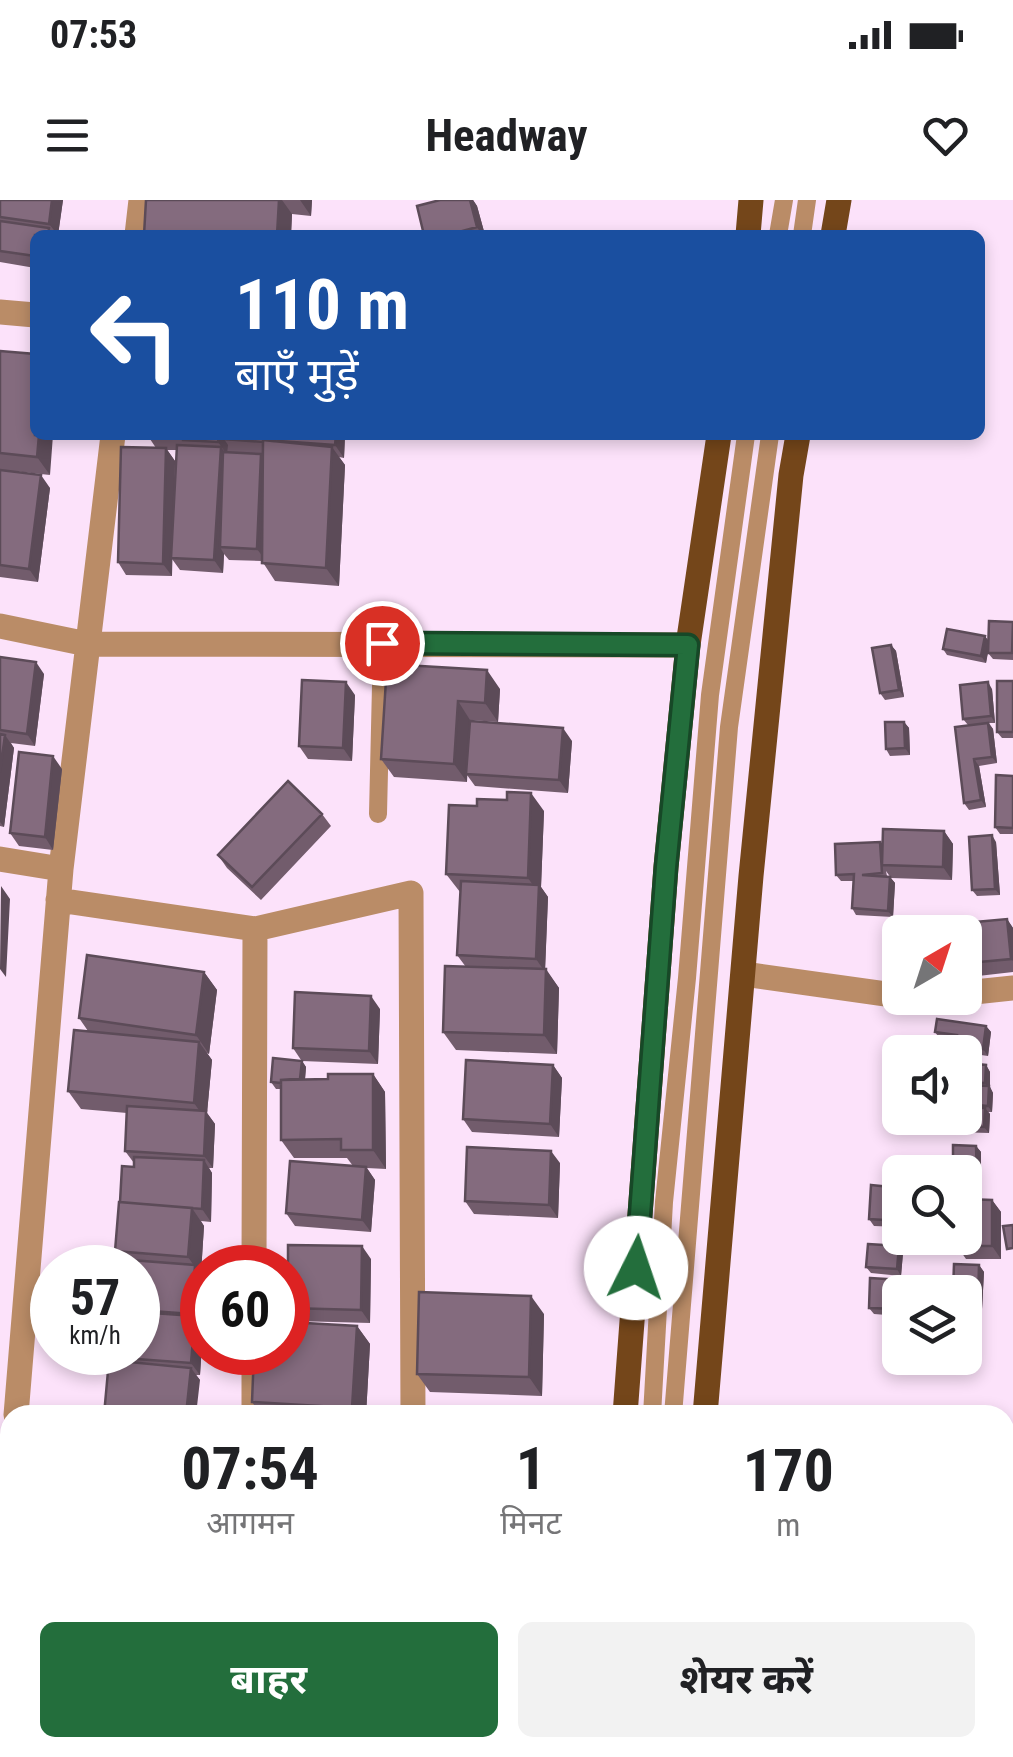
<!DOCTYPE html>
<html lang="hi">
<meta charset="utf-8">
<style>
:root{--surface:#fff;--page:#f2f2f2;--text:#202124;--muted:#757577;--accent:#236e3c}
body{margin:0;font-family:"Roboto Condensed","Noto Sans Devanagari",sans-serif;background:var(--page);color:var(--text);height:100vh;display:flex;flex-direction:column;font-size:38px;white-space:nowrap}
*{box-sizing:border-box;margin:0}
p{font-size:32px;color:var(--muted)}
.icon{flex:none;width:55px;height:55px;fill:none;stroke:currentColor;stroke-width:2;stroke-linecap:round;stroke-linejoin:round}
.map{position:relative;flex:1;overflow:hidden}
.panel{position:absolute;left:0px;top:1205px;width:1015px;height:352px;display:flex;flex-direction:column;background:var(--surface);border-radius:30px 30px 0 0;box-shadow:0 5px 15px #0003}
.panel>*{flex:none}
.hud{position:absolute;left:30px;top:30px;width:955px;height:210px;border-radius:15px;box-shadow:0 5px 15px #0003;background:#1a4fa0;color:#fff;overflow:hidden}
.needle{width:65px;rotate:39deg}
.fabs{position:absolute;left:882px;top:715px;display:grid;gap:20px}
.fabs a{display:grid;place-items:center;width:100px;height:100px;border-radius:15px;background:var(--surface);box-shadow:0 5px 15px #0003;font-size:50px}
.speed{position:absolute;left:30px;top:1045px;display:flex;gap:20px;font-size:50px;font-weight:700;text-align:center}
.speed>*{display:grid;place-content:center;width:130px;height:130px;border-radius:50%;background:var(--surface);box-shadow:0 5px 15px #0003;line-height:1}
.speed small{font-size:25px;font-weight:400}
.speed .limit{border:15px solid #d22;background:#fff;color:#111}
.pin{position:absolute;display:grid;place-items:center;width:85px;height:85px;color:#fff;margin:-42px;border:5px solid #fff;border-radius:50%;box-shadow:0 2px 10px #0007}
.me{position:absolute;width:110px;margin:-55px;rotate:4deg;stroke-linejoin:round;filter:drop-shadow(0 0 8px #0008)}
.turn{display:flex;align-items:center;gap:35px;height:210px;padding:0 40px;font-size:45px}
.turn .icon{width:130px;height:130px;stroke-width:2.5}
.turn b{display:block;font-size:70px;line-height:85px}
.eta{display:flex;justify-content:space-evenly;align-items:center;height:170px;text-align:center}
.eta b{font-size:60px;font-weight:700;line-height:70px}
.cta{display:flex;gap:20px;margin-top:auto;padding:20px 40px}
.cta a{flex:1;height:115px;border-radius:15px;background:var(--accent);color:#fff;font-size:40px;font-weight:700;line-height:115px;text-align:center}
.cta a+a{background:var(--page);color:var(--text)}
.status{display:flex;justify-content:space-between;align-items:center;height:70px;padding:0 50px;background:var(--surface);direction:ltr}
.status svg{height:28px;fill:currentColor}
header{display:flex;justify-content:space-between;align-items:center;height:130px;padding:0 40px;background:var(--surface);font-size:45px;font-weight:700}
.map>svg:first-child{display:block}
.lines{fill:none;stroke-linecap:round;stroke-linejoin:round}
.lane{stroke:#ba8c67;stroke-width:18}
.street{stroke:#ba8c67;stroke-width:25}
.primary{stroke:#74461a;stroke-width:25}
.wall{fill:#725c6c;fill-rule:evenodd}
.shaded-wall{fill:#5c4b58}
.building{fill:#846b7e;stroke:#5c4b58;stroke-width:2.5}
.route-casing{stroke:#174827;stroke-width:25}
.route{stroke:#236e3c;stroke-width:18}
</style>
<div class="status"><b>07:53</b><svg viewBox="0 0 49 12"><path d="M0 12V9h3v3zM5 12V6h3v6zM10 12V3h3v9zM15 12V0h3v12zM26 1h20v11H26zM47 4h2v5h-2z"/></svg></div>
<header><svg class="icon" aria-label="menu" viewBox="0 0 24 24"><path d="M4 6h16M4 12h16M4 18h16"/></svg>Headway<svg class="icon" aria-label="heart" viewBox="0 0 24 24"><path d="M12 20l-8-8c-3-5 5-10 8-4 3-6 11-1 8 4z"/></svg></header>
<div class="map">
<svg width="1013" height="1557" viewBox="0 0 1013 1557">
<rect width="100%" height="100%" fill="#fce2fa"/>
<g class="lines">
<path class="lane" d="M778,35L784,0
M802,35L807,0
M378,614L382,443
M652,1215L664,1002L687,778L710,495L746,235
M673,1215L729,527L770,235
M641,1548V1557
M663,1557V1548"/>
<path class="street" d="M137,35L141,0
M0,112L35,115
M0,426L87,444L688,445
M0,659L61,669
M58,700L255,729L411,693L413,1215
M744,774L900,796
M965,793L1013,788
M254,1068L255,729
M16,1215L61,669L113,235
M254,1215V1152
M0,1402L10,1282
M415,1548V1557
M253,1557V1548"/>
<path class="primary" d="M748,35L751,0
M833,35L839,0
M625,1215L666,667L688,445L719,235
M705,1215L751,676L791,275L798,235
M608,1557L609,1548
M693,1557L694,1548"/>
</g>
<path class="wall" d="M0,0H63L58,35H35V68L0,62Z
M146,0H312L311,16L292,14L291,35H144Z
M440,0H473L477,6L485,35H424Z
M0,151L50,275L13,271L50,288L38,382L0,377Z
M345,235L344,258L339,257L345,265L339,386L275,381L262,361L229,360L224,354L223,373L180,370L172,359V376L126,375L118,362L156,248L148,236ZM167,250H177L174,311L175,261Z
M1013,422V460L993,459L988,453V450L986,463L947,455L943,449L985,436L988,441Z
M891,445L896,451L904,497L885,500L880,493Z
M0,457L44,474L35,546L11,543L14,548L4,627L0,626Z
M387,464L500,489L498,522L470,520V521L572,541L568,593L475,586L467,575V582L394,577L381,559Z
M1013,481V538H1002L997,532Z
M992,489L995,523H989L993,529L997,563L979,566L986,607L969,610L964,603L968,525L963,519Z
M355,495L352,561L308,559L299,546Z
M904,522L909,528L910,555L890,556L886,549Z
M62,569L53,650L19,646L10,633Z
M1013,576V634H1000L995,627Z
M507,600L544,611L541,687L548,697L545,769L559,788L557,854L456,850L443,832L466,767L457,755L460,692L446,674L477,606Z
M322,614L331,626L261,700L227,668L218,655Z
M944,631L953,644L952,680L891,678L886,671L887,676L890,677L895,683L893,717L856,715L852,708L853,681H841L836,675L883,646Z
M996,642L1000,695L977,696L972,690Z
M1007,719L1013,728V772L978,776L969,763Z
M204,772L217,790L209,854L207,853L212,860L207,913L215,924L213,968H209L212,973L211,1022L201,1021L204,1026L201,1073L202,1076L201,1125L202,1128V1144L200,1175H196L200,1180L111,1160L109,1157L138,1152V1068L121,1059L115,1051L120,1002L134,963L125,951L127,913L81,909L68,891L88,831L79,818Z
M380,809L378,864L302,861L306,867L305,879H328L373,874L385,892L386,969L367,968L375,980L371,1032L295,1026L286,1013L353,966L347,958H294L281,940V889H276L271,882L301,860L293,848Z
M986,826L991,832L988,856L960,852L956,845V841L940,839L935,832Z
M965,863L986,865L990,872V887L993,893L992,912H988L990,914L989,933L955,932L951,925L965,918Z
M553,865L562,878L559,937L472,932L463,919Z
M976,946L981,952V986H965V972Z
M560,963L558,1018L474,1014L465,1001Z
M900,988V1027L874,1026L869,1019Z
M992,1000L1001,1012V1059H966L957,1046Z
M903,1053L901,1076L871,1073L866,1067Z
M371,1059L370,1123L296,1121L288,1108Z
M979,1065L984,1072L982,1109H965V1092Z
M902,1080L907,1086V1092H900V1116L874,1114L869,1108Z
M544,1114L542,1196L430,1192L417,1174Z
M357,1126L370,1144L366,1215H261L252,1202Z"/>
<path class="shaded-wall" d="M52,0H63L58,35L49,24Z
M279,0H282L292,14L291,35H277Z
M300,0H312L311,16Z
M470,0H473L477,6L485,35H482L477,27Z
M39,235H53L50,275L37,257Z
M219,235H229L224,239L228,245L227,255L218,242Z
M336,235H345L344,258L335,245Z
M221,247L230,260L220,347L224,354L223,373L214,360Z
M332,247L345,265L339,386L326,368Z
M166,248L175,261L172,376L163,364Z
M261,254L269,267L266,361L257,349Z
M41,275L50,288L38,382L29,369Z
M985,436L990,443L986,463L981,456Z
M891,445L896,451L904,497L899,490Z
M36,462L44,474L35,546L27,534Z
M487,470L500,489L498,522L485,503Z
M346,482L355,495L352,561L343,548Z
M988,482L992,489L995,523L991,516Z
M458,501L470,520L467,582L454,564Z
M904,522L909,528L910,555L905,548Z
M988,523L993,529L997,563L992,557Z
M563,528L572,541L568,593L559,580Z
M5,535L14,548L4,627L0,622V572Z
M53,556L62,569L53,650L45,637Z
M974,559L979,566L986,607L981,600Z
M531,593L544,611L541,687L548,697L545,772L536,759L539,694L528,678Z
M944,631L953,644L952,680L943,667Z
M992,635L996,642L1000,695L995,689Z
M890,677L895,683L893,717L888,711Z
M1,686L10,699L6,777L0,769Z
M1007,719L1013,728V761L1011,759Z
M546,769L559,788L557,854L544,835Z
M204,772L217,790L209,854L196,835Z
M371,796L380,809L378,864L369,851Z
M986,826L991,832L988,856L983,849Z
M199,842L212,860L207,913L215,924L213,968L204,956L206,920L194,903Z
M302,861L306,867L304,891L299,885Z
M553,865L562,878L559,937L550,924Z
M986,865L990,872V887L993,893L992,912L988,906L989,889L985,883Z
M373,874L385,892L386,969L373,950Z
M985,908L990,914L989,933L984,927Z
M976,946L981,952V986L977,979Z
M551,951L560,963L558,1018L549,1005Z
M204,960L212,973L211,1022L202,1009Z
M366,967L375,980L371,1032L362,1020Z
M992,1000L1001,1012V1059L992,1046Z
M192,1008L204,1026L201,1073L202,1076L201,1125L202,1128V1144L200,1175L191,1163L194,1118L192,1114L195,1067L188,1057Z
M362,1046L371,1059L370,1123L361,1110Z
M899,1046L903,1053L901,1076L897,1069Z
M979,1065L984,1072L982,1109L978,1103Z
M902,1080L907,1086V1092H902Z
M531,1096L544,1114L542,1196L529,1177Z
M357,1126L370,1144L366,1215H357L352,1208Z
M191,1168L200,1180L196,1215H186Z
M1005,1432L1008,1436L1011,1470L1007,1464Z
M181,1548H194V1557H181Z
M345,1548H354V1557H345Z
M507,1548H515L516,1557H507Z
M988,1548H997V1557H989Z"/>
<path class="building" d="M0,0H52L49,24L0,17Z
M146,0H279L277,35H144Z
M440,0H470L477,27L448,35H424L417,6Z
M0,21L49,28L48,35H35V56L0,51Z
M0,151L35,154V235H39L37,257L0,253Z
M148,235H180V238L148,236Z
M183,235H219L218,242L183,240Z
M224,235H273V241L263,240V242L224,239Z
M279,235H336L335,245L279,241Z
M263,240L332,247L326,368L262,363Z
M177,245L221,247L214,360L171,358Z
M121,247L166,248L163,364L118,362Z
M223,252L261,254L257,349L220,347Z
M0,270L41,275L29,369L0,365Z
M989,421L1013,422L1012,453H988Z
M947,429L985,436L981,456L943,449Z
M891,445L899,490L880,493L872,448Z
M0,457L36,462L27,534L0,530Z
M387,464L487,470L485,503L458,501L454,564L381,559Z
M302,480L346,482L343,548L299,546Z
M997,481H1013V532H997Z
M988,482L991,516L963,519L960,485Z
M470,521L563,528L559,580L466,574Z
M885,522H904L905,548L886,549Z
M988,523L992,557L974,559L981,600L964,603L955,527Z
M0,534L5,535L0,572Z
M19,552L53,556L45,637L10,633Z
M996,575L1013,576V628L995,627Z
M288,581L322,614L252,687L218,655Z
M507,592L531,593L528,678L446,674L449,605L477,606V599L507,600Z
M883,629L944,631L943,667L882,665Z
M992,635L995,689L972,690L969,637Z
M880,642L882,673L862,675L890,677L888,711L852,708L854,674L836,675L835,644Z
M461,681L539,685L536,759L457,755Z
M1007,719L1011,759L969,763L965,723Z
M87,755L204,772L196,835L79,818Z
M445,766L546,769L544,835L443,832Z
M295,792L371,796L369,851L293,848Z
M937,819L986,826L983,849L956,845L957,835L935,832Z
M74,830L199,842L194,903L68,891Z
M273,858L302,861L300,879L281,880V883L271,882Z
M466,860L553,865L550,924L463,919Z
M965,863L986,865L985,883L965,882Z
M328,874H373V950H341V939L281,940V880L328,879Z
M965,885L989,886L988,906L965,904Z
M127,906L206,911L204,956L125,951Z
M965,907L985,908L984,927L951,925V918H965Z
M953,945L976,946L977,979H965V972H953Z
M467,947L551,951L549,1005L465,1001Z
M134,957L204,960L202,1009L120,1002L122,966L134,967Z
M290,961L366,967L362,1020L286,1013Z
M871,985L900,988V1021L869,1019Z
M965,999L992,1000V1046H957V1038H965Z
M119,1002L192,1008L188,1057L115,1051Z
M1013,1025V1048L1007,1049L1003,1026Z
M868,1044L899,1046L897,1069L866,1067Z
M288,1045L362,1046L361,1110L288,1108Z
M117,1059L195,1065L192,1114L138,1110V1068H116Z
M954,1064L979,1065L978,1103L965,1102V1092H953Z
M870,1078L902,1080L900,1109L869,1108Z
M419,1092L531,1096L529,1177L417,1174Z
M138,1112L195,1116L191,1163L109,1157V1152H138Z
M288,1122L357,1126L352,1208L252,1202L254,1152H288Z
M109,1160L191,1168L186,1215H104Z
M1007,1490H1013V1514H1007Z
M58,1548H181V1557H58Z
M263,1548H345V1557H263Z
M424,1548H507V1557H424Z
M946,1548H988L989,1557H946Z
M1013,1550V1557H1005L1004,1552Z"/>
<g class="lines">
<g class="route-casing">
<path id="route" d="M382,443L688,445L666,667L636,1068"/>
</g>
<use href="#route" class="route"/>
</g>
</svg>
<div class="fabs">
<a><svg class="needle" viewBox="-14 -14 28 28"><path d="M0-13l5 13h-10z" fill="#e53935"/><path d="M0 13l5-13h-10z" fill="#757577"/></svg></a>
<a><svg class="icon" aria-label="sound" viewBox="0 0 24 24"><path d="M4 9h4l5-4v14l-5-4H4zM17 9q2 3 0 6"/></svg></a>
<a><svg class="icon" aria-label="search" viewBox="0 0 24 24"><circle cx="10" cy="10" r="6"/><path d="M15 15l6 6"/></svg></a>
<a><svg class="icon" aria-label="layers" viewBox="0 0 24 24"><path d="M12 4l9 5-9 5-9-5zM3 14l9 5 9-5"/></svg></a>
</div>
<div class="speed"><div>57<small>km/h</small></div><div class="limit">60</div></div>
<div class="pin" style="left:382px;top:443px;background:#d93025"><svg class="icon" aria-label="arrive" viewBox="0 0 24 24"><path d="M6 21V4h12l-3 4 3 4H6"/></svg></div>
<svg class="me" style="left:636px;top:1068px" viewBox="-20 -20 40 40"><circle r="19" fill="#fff"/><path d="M0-13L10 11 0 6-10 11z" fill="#236e3c"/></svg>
<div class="hud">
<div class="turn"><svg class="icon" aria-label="left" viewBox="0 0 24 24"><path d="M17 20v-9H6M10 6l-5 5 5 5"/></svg><div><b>110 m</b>बाएँ मुड़ें</div></div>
</div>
<section class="panel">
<div class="eta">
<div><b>07:54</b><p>आगमन</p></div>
<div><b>1</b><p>मिनट</p></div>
<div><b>170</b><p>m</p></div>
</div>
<div class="cta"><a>बाहर</a><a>शेयर करें</a></div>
</section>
</div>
